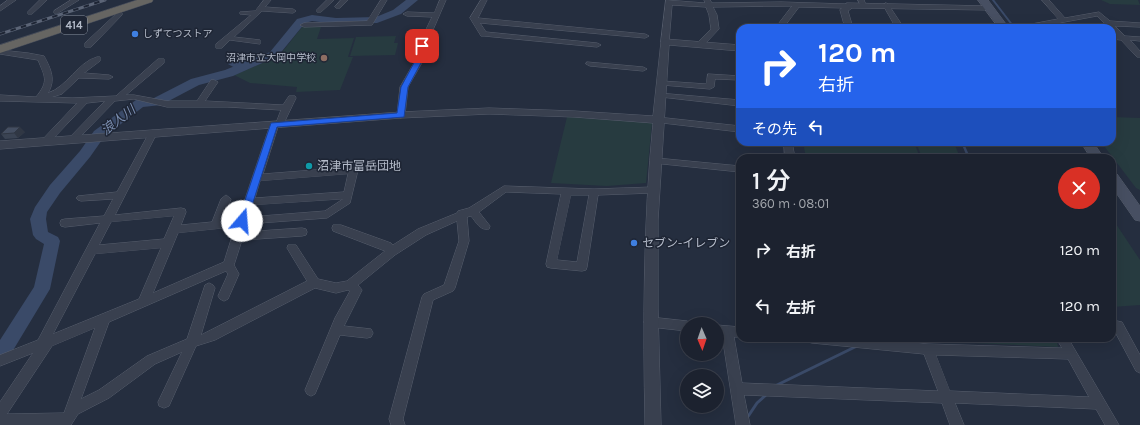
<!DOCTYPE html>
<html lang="ja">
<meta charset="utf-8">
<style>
:root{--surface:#1c222f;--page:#252a37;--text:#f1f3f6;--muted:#a0a4aa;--line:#3a3f4b}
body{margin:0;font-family:Karla,"Noto Sans JP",sans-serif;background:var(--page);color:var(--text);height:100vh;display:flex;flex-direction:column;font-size:15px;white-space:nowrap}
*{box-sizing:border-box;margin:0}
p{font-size:13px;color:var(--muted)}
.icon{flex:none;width:22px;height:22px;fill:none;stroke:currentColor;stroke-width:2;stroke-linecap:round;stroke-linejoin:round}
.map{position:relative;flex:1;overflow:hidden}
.drawer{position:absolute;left:736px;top:154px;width:380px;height:188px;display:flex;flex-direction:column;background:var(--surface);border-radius:12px;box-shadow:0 4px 16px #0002,0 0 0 1px var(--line)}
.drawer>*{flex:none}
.top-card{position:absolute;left:736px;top:24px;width:380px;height:122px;border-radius:12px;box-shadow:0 4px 16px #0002,0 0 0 1px var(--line);background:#2563eb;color:#fff;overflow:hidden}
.needle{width:26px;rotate:178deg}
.tools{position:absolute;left:680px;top:317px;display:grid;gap:8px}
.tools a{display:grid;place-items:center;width:44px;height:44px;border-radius:50%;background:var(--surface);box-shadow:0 4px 16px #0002,0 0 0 1px var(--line);font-size:20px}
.pin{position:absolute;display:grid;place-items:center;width:34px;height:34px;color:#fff;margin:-17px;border-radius:8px;box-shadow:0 2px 6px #0006}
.me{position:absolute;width:44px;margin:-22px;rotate:18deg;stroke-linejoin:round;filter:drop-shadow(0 0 3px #0008)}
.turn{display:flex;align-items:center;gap:14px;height:84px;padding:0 16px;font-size:18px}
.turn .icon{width:52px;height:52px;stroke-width:2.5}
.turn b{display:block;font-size:28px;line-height:34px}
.then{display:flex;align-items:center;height:38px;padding:0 16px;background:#0003;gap:8px;font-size:15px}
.round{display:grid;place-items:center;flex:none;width:42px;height:42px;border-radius:21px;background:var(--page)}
.overview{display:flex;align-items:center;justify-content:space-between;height:68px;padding:0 16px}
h1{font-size:24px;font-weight:600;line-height:30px}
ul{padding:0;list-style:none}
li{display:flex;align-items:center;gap:12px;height:56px;padding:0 16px}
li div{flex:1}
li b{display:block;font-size:15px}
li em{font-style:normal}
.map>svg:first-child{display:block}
.green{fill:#273b40}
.water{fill:#3a4a68}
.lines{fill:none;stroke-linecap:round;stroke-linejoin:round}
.stream-far2{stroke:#3a4a68;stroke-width:2}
.stream-far1{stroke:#3a4a68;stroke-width:2.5}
.stream{stroke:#3a4a68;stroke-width:3}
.river{fill:#3a4a68;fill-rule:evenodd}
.minor-casing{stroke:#575e6d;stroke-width:1}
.tertiary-casing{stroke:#575e6d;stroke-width:1}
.secondary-casing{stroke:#575e6d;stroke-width:1}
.trunk-casing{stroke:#444b5a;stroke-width:1}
.minor{fill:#39404f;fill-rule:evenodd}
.tertiary{fill:#39404f;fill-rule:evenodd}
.secondary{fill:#474f62;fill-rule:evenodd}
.trunk{fill:#666562;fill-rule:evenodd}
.rail-casing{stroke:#5b6476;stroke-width:3}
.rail{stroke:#1e2534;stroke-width:2;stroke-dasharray:5.5;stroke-linecap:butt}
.wall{fill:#3a4353}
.shaded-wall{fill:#303744}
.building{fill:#444e61;stroke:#303744}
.route{fill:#2563eb;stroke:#184099}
.shop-dot{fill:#3f7fe0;stroke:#1e2534;stroke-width:1.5}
.education-dot{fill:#8d6e63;stroke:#1e2534;stroke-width:1.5}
.culture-dot{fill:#0f9aa8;stroke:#1e2534;stroke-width:1.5}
.labels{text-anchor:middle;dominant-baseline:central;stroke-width:3;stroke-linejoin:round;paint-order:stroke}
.far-poi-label{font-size:10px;fill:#b5bcca;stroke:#1e2534;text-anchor:start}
.shield{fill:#1e2534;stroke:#888f9d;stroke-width:1}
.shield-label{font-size:11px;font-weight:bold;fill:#b5bcca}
.poi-label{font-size:12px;fill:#b5bcca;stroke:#1e2534;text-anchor:start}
.water-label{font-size:13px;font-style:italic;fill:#7c8fb1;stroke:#1e2534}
</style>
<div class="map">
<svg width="1140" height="425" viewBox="0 0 1140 425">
<rect width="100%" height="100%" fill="#252e3f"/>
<path class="green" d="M1101,0H1138L1140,5L1110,4Z
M302,27H321L317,39L354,38L348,57H353L340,90L296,92L297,87L250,83L234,75L279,56Z
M396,36L394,43H398L395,55L350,56L356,37Z
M567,117L652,123L646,183L607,186L551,183Z
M1112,117L1140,118V190L1136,188L1101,142H1112Z
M803,142H914L920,158H806Z
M916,142L955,145L960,158H922Z
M1112,218L1140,260V305L1112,307Z
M892,338H1056L1058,347L890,339Z"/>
<path class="water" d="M249,53L255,57L235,68L228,64Z"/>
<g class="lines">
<path class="stream-far2" d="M993,0L1013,26L1003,28"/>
<path class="stream-far1" d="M962,142L969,158"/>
<path class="stream" d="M775,386L857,346
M747,418L757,403L767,394"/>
<path class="river" d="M406,0H418L401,14L377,23L336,24L312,21L305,23L278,56L233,76L199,85L161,105L143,107L104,137L90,157L60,193L47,212L46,219L48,232L58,237L60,241L50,289L9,357L0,362V340L34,287L44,244L36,239L33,235L30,219L35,207L50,185L80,151L94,131L136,100L154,98L191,79L225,70L270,52L297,19L312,15L336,18L376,17L393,10Z"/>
<g class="minor-casing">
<path id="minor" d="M8,0H16L0,11V6Z
M40,0H47L32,14H28V12Z
M71,0H79L58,13H54V11Z
M264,0H271L265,7L293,9L296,11L293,13L262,11L234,37L260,40V44L230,40L222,48H216V44L251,15L240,14V12L255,11Z
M327,0H334L321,12H317V10Z
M341,0H348L340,8H336L335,7Z
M381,0H387L372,25L304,27L300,25L304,23L367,21Z
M440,0H446L426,46L423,61L408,87L405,115L401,118L398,117L397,115L400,87L415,61L418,46L432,17L407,16L403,14L407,12L434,13Z
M481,0H487L478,18L645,34L649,36L645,38L480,23L486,32L597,43L601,45L597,47L484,36H481L470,18Z
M666,0L705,3L704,0H710L712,3L781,2L847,4L850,6L847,8L799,7L787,23L788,28H780L779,23L792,6L713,7L717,15L719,29L702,47H699L695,45L711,29L709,15L706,7L672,5L669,42L665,44L661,42Z
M858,0H864L866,5L861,6Z
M1042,0H1049L1065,18L1099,12L1110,21L1140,23V27L1115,26L1125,36L1140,37V41L1130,40L1140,51V57H1137L1121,40L1112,39V35H1116L1112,31V28H1109L1097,16L1032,28H1017L1021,26L1058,19Z
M886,3L888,4L904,28H896L883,5Z
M117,8L122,13V15L91,47H85V43L116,14L114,10Z
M1001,22H1004V26L994,28H982Z
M0,50L28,53L44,56C51,69 56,80 48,93C67,87 78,62 97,57H100V61L84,73L109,75L113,77L109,79L79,78L62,94L52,97L72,98L116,96L158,59H164V63L126,95H134L167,101H197L211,80H214L218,82L205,101L283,105L289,96H295L296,98L283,125L282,127H278L263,174L353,167L358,170L350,203L327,218L246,224L244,232L302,228L306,229L307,232L306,235L302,236L242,240L234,265L239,274L228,299L224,301L220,299L218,296L228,274L226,271L109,322L81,399L99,390L147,356L187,339L205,285L209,283L213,285L215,288L201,335L307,281L287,248L288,245H296L318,279L336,283L347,281L385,251L333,231L332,228L333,225H341L391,243L393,245L418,229L457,213L458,211L469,208L504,186L594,189L653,187L658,190L653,193L598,195L587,267L586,270L582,271L551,268L547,267L546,264L561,194L506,192L479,212L490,226L489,229C480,231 476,222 471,216L467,217L469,241L455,288L453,291L433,300L403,419L405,425H391L389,419L422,297L424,294L444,285L459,241L457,221L426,235L395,255L358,285L362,290L344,326L371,329L373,333L371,337L367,338L340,335L315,394L311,396L307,394L305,390L335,318L350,291L348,290L336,293L315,288L215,340L196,346L169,406L164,408L159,406L158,402L182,352L155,364L109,398L78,414L71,425H0V402L33,353L0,366V355L38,340L100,223L65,227L61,226L60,223L61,220L65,219L104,216L113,199L81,201L78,200L76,198L78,196L117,192L149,133L153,130L157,133L115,215L181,208L185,209L186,212L181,225L212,222L221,199L226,195L231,199L223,221L238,220L270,125L271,123H276L281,110L227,107H167L134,99L115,101L76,141H70L69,139L70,137L105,101L87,103L48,144H42L41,142L42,140L77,103L0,101V95L36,97C49,81 45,77 38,60L0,54ZM348,174L344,192L255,198L260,181ZM571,195H589L577,262L557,260ZM343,199L325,211L249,217L253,205ZM174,216L164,239L99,245L111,222ZM235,227L224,262L153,293L178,233ZM161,248L139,299L53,334L95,254ZM95,328L64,413L7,414L52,346Z
M587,62L643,67L647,69L643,71L590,66L586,64Z
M708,74L740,76V80L715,79L714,87L710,89L662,85L658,83L662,81L706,84Z
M658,93L740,100V106L661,97H658L657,95Z
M657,117L740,126V132L654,122L653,120Z
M784,142H792L795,158H785Z
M656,158L740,166V172L653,163L651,161L653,159Z
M650,317L687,321L692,324H687V331L650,327L646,326L644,322L646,318Z
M1112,320L1122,322L1140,355V373L1136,371L1114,330H1112Z
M717,325L740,327V337H734L742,383L938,391L924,354L812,343L808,342L806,338H867L928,344L1062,348L1056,338H1068L1119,425H1105L1096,409L955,403L964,425H950L942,403L744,395L750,425H736L722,335H717ZM936,355L1068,359L1089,397L950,391Z"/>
</g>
<g class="tertiary-casing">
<path id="tertiary" d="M847,3L989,6L993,8L989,10L852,8L848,11L853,28H845L840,10Z
M665,39L740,45V51L669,45L658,220V308L661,425H645C643,324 643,224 653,123L574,117L489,114L401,118L0,149V141L401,112L489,108L574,111L653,116L661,42Z"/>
</g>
<g class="secondary-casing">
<path id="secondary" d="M978,0H988L1009,28H999Z
M1081,142H1093L1104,158H1091Z
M1112,172L1117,174L1140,206V221L1135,220L1112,187Z"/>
</g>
<g class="trunk-casing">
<path id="trunk" d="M137,0H153L152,2L0,53V45Z"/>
</g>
<use href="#minor" class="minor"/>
<use href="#tertiary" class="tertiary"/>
<use href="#secondary" class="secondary"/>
<use href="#trunk" class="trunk"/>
<g class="rail-casing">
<path id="rail" d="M0,34L105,0"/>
</g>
<use href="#rail" class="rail"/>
</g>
<path class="wall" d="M25,132L18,138L5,139L1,134Z"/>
<path class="shaded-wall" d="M20,127L25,132L18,138L14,133Z"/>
<path class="building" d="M8,127H20L14,133L1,134Z"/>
<path class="route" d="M420,44L426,46L422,61L408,87L404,117L277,127L247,221L242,224L239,223L238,221L271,123L397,113L401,87L415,61Z"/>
<g class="shop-dot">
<circle cx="135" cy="34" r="4"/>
<circle cx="634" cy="243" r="4"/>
</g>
<circle class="education-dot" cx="324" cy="58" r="4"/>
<circle class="culture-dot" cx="309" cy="166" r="4"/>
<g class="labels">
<g class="far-poi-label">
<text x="143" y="34">しずてつストア</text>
<text x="316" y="58" text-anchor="end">沼津市立大岡中学校</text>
</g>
<rect class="shield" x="61" y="16" width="26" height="18" rx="3"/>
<g class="shield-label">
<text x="74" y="25">414</text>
</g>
<g class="poi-label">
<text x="317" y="166">沼津市富岳団地</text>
<text x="642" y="243">セブン-イレブン</text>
</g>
<g class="water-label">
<text transform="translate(118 120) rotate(-38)">浪人川</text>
</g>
</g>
</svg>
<div class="tools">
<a><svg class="needle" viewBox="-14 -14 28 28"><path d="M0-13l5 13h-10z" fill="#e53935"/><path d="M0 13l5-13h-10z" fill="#a0a4aa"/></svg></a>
<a><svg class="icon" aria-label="layers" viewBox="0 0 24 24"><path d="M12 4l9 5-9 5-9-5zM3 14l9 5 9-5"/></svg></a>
</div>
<div class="pin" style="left:422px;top:46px;background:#d93025"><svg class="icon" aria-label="arrive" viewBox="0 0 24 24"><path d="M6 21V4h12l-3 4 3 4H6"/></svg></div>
<svg class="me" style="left:242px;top:221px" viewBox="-20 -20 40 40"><circle r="19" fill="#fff"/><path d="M0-13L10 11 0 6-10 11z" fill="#2563eb"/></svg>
<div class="top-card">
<div class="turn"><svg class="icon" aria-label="right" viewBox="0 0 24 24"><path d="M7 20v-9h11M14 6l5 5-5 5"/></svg><div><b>120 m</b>右折</div></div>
<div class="then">その先<svg class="icon" aria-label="left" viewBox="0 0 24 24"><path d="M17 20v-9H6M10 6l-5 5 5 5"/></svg></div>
</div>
<section class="drawer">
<div class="overview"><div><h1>1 分</h1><p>360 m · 08:01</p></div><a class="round" style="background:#d93025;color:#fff"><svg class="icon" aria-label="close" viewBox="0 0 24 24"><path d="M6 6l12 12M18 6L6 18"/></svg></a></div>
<ul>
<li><svg class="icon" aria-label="right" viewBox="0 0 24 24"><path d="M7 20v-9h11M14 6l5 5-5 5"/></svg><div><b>右折</b></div><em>120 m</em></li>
<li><svg class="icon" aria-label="left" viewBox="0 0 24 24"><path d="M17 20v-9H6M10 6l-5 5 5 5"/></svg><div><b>左折</b></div><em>120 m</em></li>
</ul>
</section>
</div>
